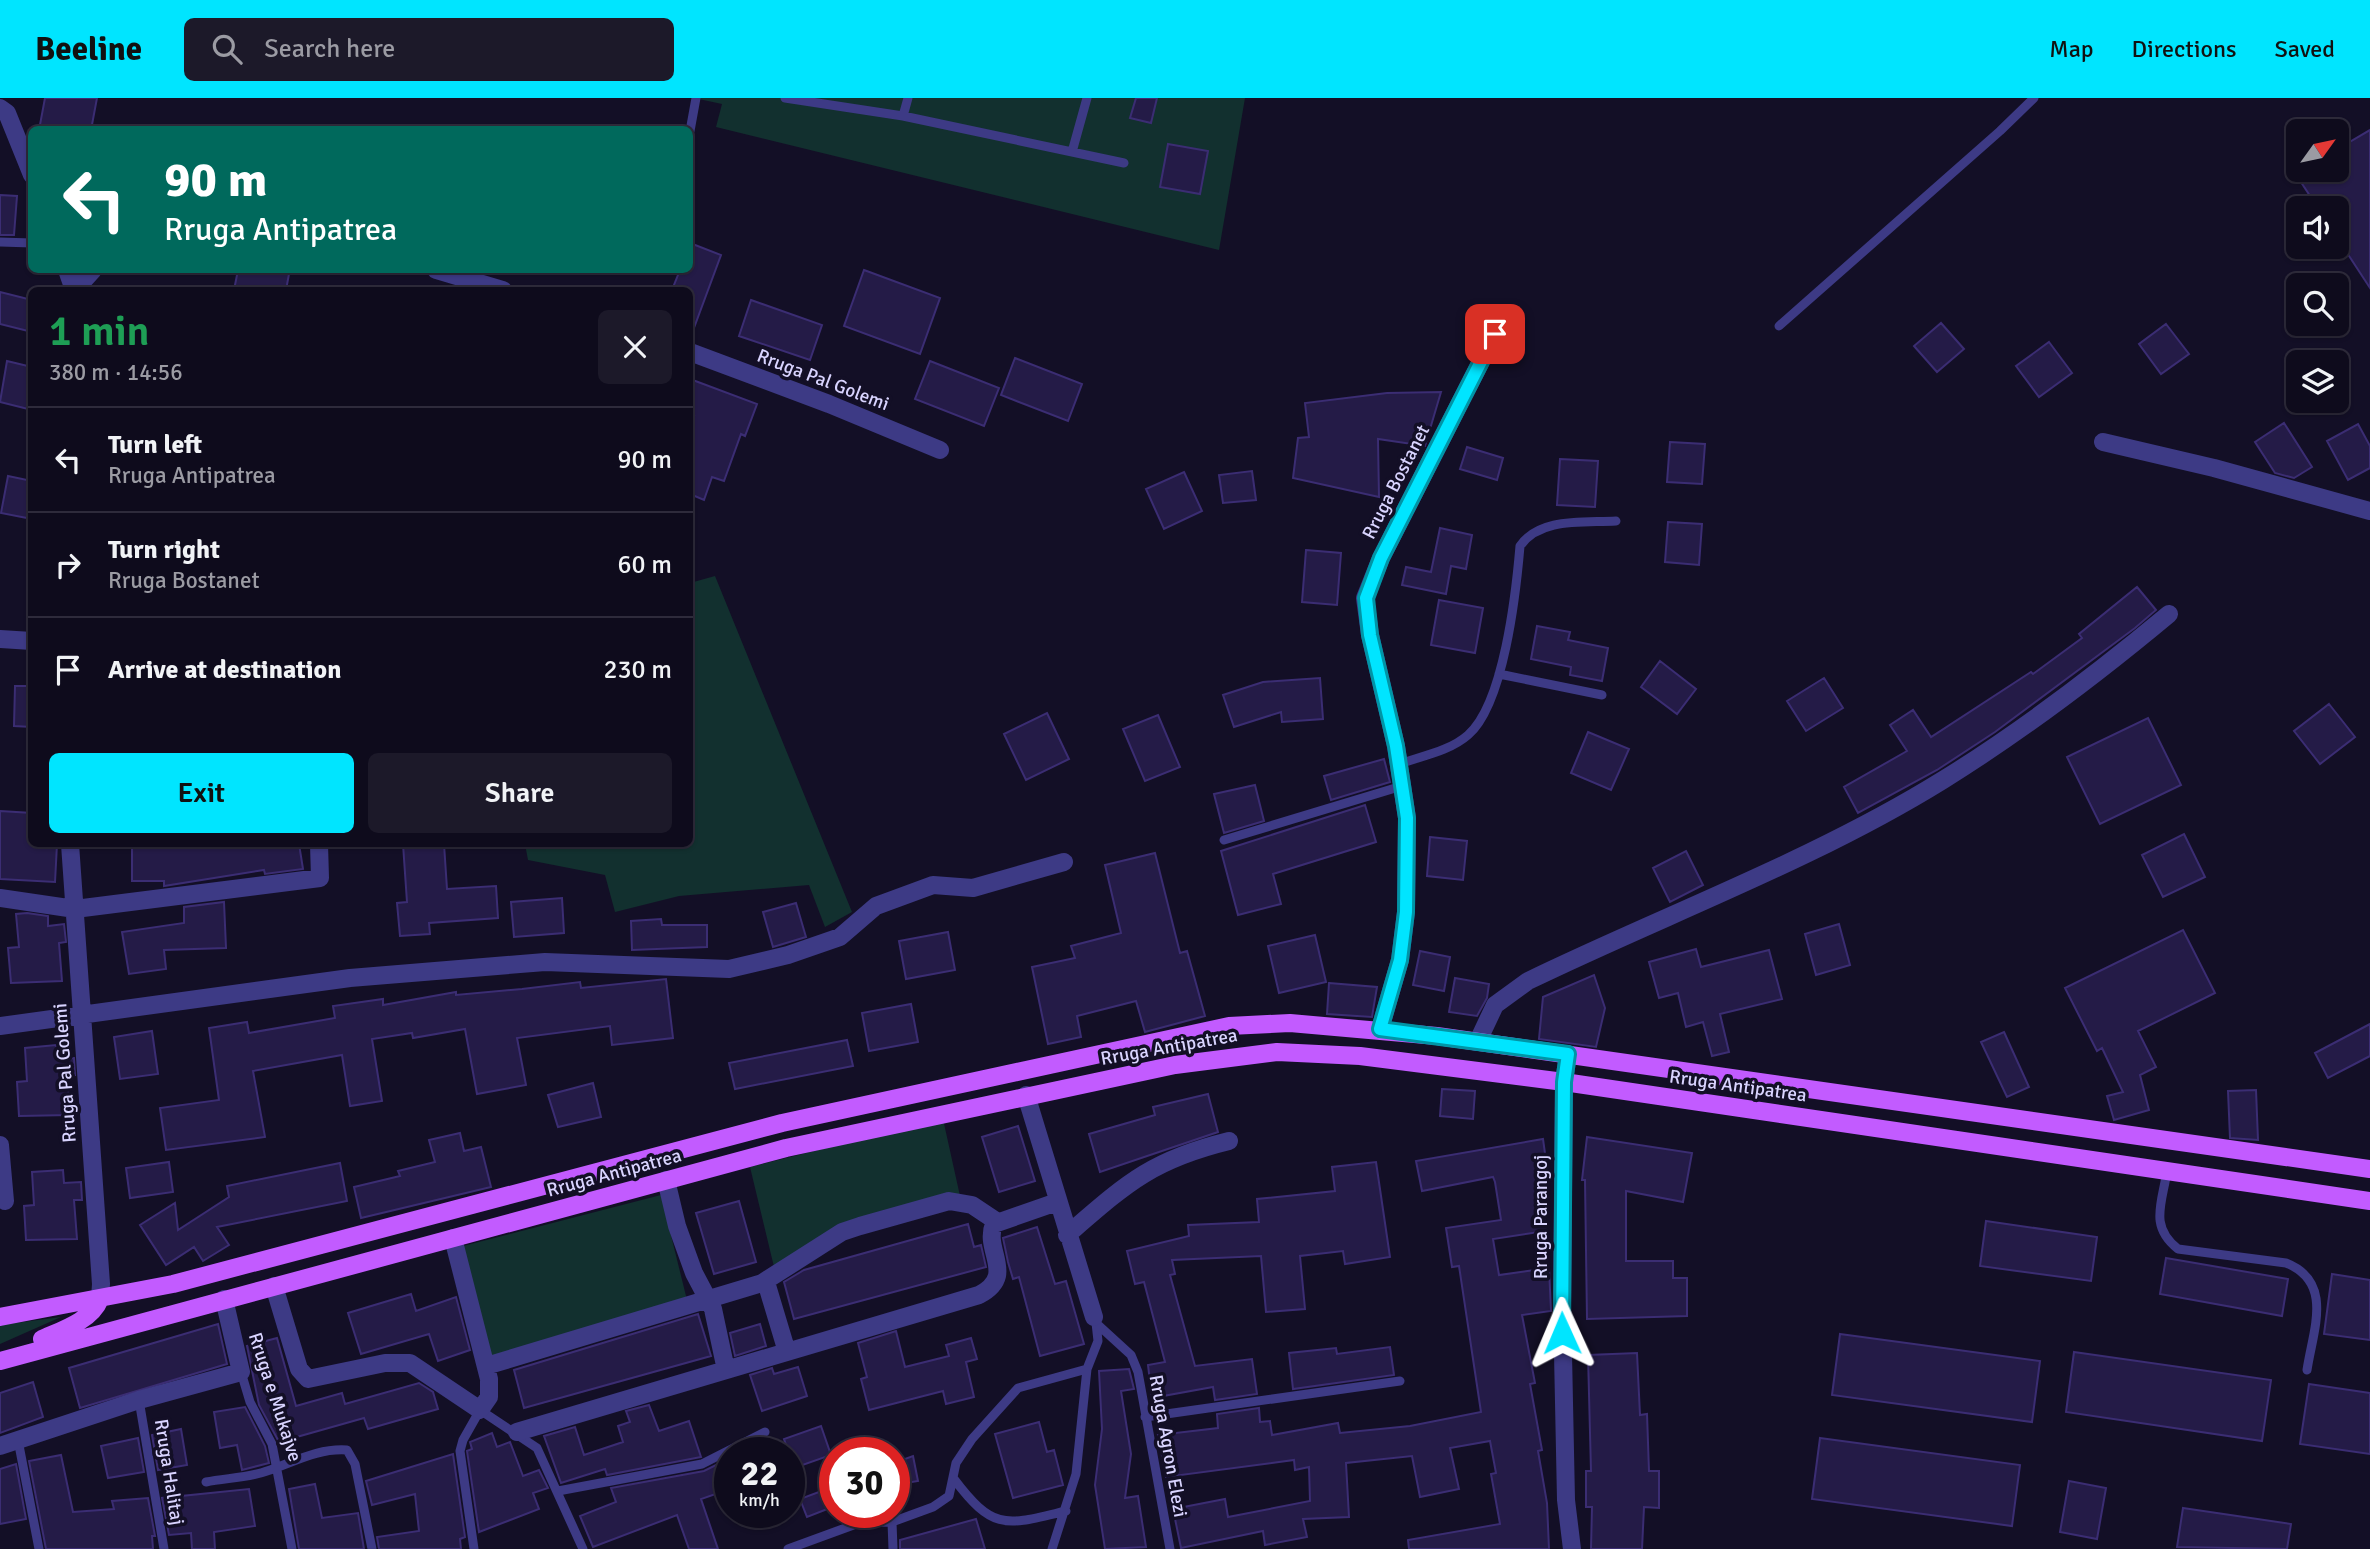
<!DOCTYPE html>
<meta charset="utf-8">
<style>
:root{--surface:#0e0b1c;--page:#1c1929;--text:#f1f3f6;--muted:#9b9ba3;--line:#2e2b3b;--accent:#00e5ff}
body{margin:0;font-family:Signika,sans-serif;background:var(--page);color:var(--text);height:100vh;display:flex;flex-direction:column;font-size:26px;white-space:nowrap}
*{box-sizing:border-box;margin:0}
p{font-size:23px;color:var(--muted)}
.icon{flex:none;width:38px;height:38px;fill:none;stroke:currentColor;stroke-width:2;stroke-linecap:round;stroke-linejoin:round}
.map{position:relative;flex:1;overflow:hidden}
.sheet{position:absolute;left:28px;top:189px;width:665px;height:560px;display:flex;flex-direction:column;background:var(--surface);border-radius:10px;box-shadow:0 2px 5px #0004,0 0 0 2px var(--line)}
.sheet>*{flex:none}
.top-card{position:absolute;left:28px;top:28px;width:665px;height:147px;border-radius:10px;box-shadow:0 2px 5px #0004,0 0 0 2px var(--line);background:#00695c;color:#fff;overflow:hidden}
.needle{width:46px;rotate:57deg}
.tools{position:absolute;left:2286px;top:21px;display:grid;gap:14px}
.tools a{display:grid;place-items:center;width:63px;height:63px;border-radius:10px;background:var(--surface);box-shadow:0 2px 5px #0004,0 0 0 2px var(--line);font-size:35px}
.speed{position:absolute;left:714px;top:1339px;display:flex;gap:14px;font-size:35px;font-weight:700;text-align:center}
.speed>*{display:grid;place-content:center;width:91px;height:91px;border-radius:50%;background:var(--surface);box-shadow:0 2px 5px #0004,0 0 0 2px var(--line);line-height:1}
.speed small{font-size:18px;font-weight:400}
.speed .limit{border:10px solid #d22;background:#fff;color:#111}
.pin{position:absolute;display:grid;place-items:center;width:60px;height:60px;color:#fff;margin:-30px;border-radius:14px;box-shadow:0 4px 10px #0006}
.me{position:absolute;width:77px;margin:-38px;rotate:359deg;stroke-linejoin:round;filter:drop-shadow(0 0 5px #0008)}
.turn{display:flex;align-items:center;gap:24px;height:147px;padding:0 21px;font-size:32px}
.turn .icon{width:91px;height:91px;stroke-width:2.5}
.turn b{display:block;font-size:49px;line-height:60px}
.round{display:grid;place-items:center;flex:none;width:74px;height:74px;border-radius:10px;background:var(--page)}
.overview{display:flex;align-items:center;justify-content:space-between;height:119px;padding:0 21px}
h1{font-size:42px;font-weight:600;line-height:52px;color:#1e9e55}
.cta{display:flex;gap:14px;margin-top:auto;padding:14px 21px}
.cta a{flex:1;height:80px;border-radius:10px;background:var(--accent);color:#111;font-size:28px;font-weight:600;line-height:80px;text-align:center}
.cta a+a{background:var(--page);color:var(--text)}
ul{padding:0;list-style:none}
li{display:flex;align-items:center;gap:21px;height:105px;padding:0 21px;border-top:2px solid var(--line)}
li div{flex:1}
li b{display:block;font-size:26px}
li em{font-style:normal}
header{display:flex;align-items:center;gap:42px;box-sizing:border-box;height:98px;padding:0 35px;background:var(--accent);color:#111}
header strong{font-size:33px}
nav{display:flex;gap:38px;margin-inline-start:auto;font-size:24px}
.search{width:490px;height:63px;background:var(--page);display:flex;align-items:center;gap:18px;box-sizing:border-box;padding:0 24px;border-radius:10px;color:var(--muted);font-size:26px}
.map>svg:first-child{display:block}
.green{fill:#12302f}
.building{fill:#241b47;stroke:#3b2d73;stroke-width:2}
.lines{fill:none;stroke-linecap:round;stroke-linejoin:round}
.lane{stroke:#3d3a85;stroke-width:9}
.street{stroke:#3d3a85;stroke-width:18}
.primary{stroke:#c25bff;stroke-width:18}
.route-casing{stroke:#0095a6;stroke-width:18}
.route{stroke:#00e5ff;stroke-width:12}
.labels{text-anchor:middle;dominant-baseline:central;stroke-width:7;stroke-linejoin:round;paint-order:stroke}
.street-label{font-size:19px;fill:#d9d4ff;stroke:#130f26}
</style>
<header>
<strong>Beeline</strong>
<div class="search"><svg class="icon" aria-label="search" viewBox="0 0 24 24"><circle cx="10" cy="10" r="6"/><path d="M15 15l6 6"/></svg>Search here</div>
<nav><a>Map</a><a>Directions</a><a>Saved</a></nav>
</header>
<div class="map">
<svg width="2370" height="1451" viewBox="0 0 2370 1451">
<rect width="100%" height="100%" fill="#130f26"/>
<path class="green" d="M694,0H1245L1219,152L716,29L722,6Z
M715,478L852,814L825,829L809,787L679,798L615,814L605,777L528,762L525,746H690V485Z
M943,1021L960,1098L834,1131L775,1173L750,1069Z
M661,1097L687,1202L490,1262L463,1148Z
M61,1219L0,1246V1227Z"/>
<path class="building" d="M45,0H97L91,32H39Z
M1136,0H1157L1151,25L1130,20Z
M2370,32V190L2336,138V110H2318L2293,72H2336V52Z
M1168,46L1208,53L1200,96L1160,89Z
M0,97L17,98L14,137H0Z
M690,145L721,157L691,238L690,192H672L680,172H690Z
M238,172H269L289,176L286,192H234Z
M864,172L940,200L920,256L844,228Z
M0,194L32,202V234L0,226Z
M751,202L822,227L810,262L739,238Z
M1941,225L1964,251L1937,274L1914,248Z
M2166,226L2189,256L2161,276L2139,246Z
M2049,244L2072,275L2039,299L2016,268Z
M1015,260L1082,286L1068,323L1001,297Z
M7,263L32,269V312L0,304Z
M930,263L999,290L984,328L915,301Z
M690,281L757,306L745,338L741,336L724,383L712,379L704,402L690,396V332L694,318L690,317Z
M1441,294L1425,348L1378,341L1379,399L1293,380L1298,340L1309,339L1305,305L1387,295Z
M2284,325L2312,369L2294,380L2275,375L2255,344Z
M2358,326L2370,348V370L2348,382L2327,343Z
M1670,344L1705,346L1702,386L1667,384Z
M1467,349L1503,360L1497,382L1460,371Z
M1560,361L1598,363L1595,409L1557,407Z
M1252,373L1256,402L1223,405L1219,377Z
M1184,374L1202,413L1164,431L1146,391Z
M8,378L32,383V421L1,415Z
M1668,424L1702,426L1699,467L1665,464Z
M1440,430L1472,437L1466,471L1451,468L1446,496L1402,487L1406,469L1431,474Z
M1306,452L1341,455L1337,507L1302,504Z
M2137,489L2156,512L2135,530L1995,634L1937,672L1858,715L1844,689L1907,653L1890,627L1913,612L1931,639L2031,574L2033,576L2082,540L2079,536Z
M1439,502L1483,510L1475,555L1431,547Z
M1537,528L1570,534L1568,542L1608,550L1602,583L1570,577L1571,569L1531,561Z
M1660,563L1696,591L1677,616L1641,589Z
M1320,580L1323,621L1282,624L1281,614L1234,629L1223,597L1263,584Z
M1824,580L1843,610L1806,633L1787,603Z
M15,588H32V629L14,628Z
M2329,606L2355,639L2320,666L2294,633Z
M1047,615L1069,661L1026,682L1004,636Z
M1158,617L1180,669L1145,683L1123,631Z
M2148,620L2181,687L2100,726L2067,659Z
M1588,634L1629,651L1611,692L1571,675Z
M1384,661L1390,684L1331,702L1324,678Z
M1255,687L1264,723L1224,735L1214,696Z
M1365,707L1376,744L1273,776L1281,806L1238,817L1221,753Z
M0,713L32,715V746H57L55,784L0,781Z
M2184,736L2205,779L2163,799L2142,757Z
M1430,739L1467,743L1463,782L1427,778Z
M132,746H299L303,771L265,776L264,772L164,788V783H132Z
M403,746H444L447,791L496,788L498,820L429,825L430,836L400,838L397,805L407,804Z
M1686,753L1703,787L1670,804L1653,770Z
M1155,755L1180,855L1187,853L1205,918L1145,934L1136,903L1077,918L1081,939L1048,946L1032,869L1075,860L1071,848L1121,835L1105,767Z
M562,800L564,835L514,839L511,804Z
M224,804L226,850L164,852L166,871L129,876L122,834L184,825V809Z
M796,805L806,839L773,849L763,814Z
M27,815L48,818V828L64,826L66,844L59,845L62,883L11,885L8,850L19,849L16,816Z
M661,821L662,827H707V849L632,852L631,823Z
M1839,826L1850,867L1816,877L1805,836Z
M2183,832L2215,895L2138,933L2156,969L2140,977L2149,1012L2114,1022L2107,998L2123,994L2102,950L2097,953L2065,890Z
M948,834L955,872L906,881L899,843Z
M1315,837L1326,884L1279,895L1268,848Z
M1696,851L1701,869L1769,852L1782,901L1720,916L1729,954L1712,958L1703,924L1686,929L1678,895L1659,900L1649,864Z
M1420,853L1450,859L1444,893L1413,887Z
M1594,877L1605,910L1596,949L1539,941L1543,899Z
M1455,880L1489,886L1487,900L1477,918L1449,914Z
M666,881L673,940L612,947L610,928L517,940L526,987L477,996L465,931L413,940L412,935L372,941L382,1003L350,1008L342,957L253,973L265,1039L166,1052L160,1010L219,1002L209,930L247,924L249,935L335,920L333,908L383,901V907L456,894V897L522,891L580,884L581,890Z
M1329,885L1377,889L1372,919L1327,916Z
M911,906L918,944L869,953L862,915Z
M2370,926V958L2328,980L2315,955Z
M152,933L158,976L120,981L114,939Z
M2004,934L2029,989L2007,999L1981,944Z
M847,942L853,968L735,991L729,965Z
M56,947L57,961L74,960L75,977L67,978L70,1017L19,1018L17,984L27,983L25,950Z
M593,985L601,1019L558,1029L548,997Z
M1442,991L1475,993L1473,1021L1440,1018Z
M2256,992L2258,1042L2230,1040L2228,993Z
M1208,996L1218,1034L1100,1074L1089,1036L1155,1017L1153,1009Z
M1018,1028L1035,1083L999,1094L982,1039Z
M460,1035L464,1053L481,1049L491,1089L361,1120L354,1089L400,1078L398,1073L435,1064L429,1042Z
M1587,1039L1692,1055L1683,1104L1626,1093V1163H1673V1180H1687V1218L1587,1221L1585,1082H1582Z
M1543,1041L1548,1077L1538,1078L1546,1133L1493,1141L1499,1177L1549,1170L1551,1213L1522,1217L1535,1285L1530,1286L1542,1352L1538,1353L1547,1405L1549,1451H1409L1408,1442L1500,1426L1491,1376L1496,1375L1490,1343L1450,1350L1459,1391L1420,1399L1412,1358L1346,1365L1349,1419L1303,1421L1307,1439L1265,1447L1263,1433L1181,1450L1173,1411L1225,1401L1228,1419L1310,1403L1309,1369L1295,1372L1294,1362L1166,1379L1158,1337L1218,1330L1217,1316L1259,1310L1260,1324L1270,1323L1272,1337L1338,1325L1340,1335L1410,1328L1481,1314L1459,1168L1452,1169L1446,1130L1501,1122L1495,1084L1493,1079L1422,1093L1416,1063Z
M169,1064L173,1094L130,1100L126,1070Z
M1376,1064L1390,1159L1345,1166L1343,1153L1300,1158L1305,1211L1266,1214L1261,1158L1172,1162L1175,1176L1170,1177L1195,1268L1252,1261L1257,1296L1215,1302L1213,1289L1152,1300L1148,1267L1165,1264L1144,1184L1135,1186L1127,1153L1189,1138L1188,1127L1259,1124L1257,1101L1335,1093L1332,1069Z
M340,1065L347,1103L217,1129L229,1147L203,1163L194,1149L166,1167L140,1127L175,1105L178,1132L229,1099L227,1088Z
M63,1072L64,1085L81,1084L82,1102H74L77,1141L26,1142L24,1108L34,1107L32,1074Z
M739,1103L756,1164L714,1176L696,1115Z
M1986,1123L2097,1139L2091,1183L1980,1168Z
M968,1126L974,1149L981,1147L986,1169L794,1221L784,1184L804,1172Z
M1037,1129L1055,1186L1066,1183L1084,1246L1040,1258L1019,1179L1013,1181L1008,1164L1003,1140Z
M2166,1160L2288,1181L2282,1218L2160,1196Z
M2332,1176L2370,1182V1242L2324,1236Z
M411,1196L416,1213L456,1199L470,1252L438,1263L429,1236L361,1256L348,1215Z
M698,1216L711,1258L524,1310L514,1272Z
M218,1226L227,1266L80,1310L69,1270Z
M760,1226L766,1248L735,1258L730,1235Z
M896,1233L905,1269L949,1258L946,1247L971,1240L977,1261L966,1264L974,1299L946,1306L943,1293L869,1312L861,1281L867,1279L858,1245Z
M1840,1236L2040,1263L2032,1324L1832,1297Z
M277,1240L296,1308L342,1295L345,1306L419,1285L433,1294L438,1311L368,1331L364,1320L279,1344L259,1307L247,1248Z
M1390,1249L1394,1277L1293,1291L1289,1255L1336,1250L1337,1256Z
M2074,1254L2271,1282L2262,1343L2066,1314Z
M1637,1255L1640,1317L1647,1316L1649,1373H1659V1410L1644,1409L1642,1451H1591L1592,1409H1586V1373H1591L1588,1257Z
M798,1269L807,1298L762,1313L750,1277L772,1270L774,1276Z
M1129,1271L1134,1291L1121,1293L1131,1356L1125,1400L1138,1398L1146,1449L1105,1451L1095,1387L1102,1331L1099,1273Z
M33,1284L43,1319L0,1335V1295Z
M2309,1286L2370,1295V1356L2300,1346Z
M649,1307L659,1333L689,1323L701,1359L607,1377L605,1371L561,1385L544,1338L575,1329L584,1357L623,1344L618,1328L630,1324L626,1313Z
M245,1309L265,1348L269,1365L242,1372L237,1347L220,1350L214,1314Z
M1039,1324L1047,1354L1054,1352L1063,1387L1013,1400L995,1336Z
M821,1328L831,1357L794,1370L784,1341Z
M181,1331L187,1367L158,1372L152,1337Z
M492,1335L497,1349L510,1344L523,1378L539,1372L548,1390L533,1395L539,1411L479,1434L467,1353L472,1351L470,1344Z
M138,1340L144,1374L108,1380L101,1348Z
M1820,1340L2020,1367L2012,1428L1812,1401Z
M453,1356L465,1439L460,1441L461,1451H379L377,1439L419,1433L415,1396L372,1407L366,1383Z
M61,1357L73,1414L114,1411L112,1403L148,1400L155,1438H152L153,1451H46L29,1363Z
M913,1358L918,1383L894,1387V1365Z
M730,1360V1391L701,1401L718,1451H689L677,1417L593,1449L580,1418L616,1404L611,1390L704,1373Z
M16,1366L26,1421L0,1426V1371Z
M2069,1383L2106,1390L2097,1441L2060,1434Z
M315,1386L322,1420L358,1415L364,1451H299L289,1391Z
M835,1388V1408L807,1419L800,1401Z
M249,1391L255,1428L214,1434L215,1451H192L191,1435L169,1437L162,1400Z
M2183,1410L2291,1426L2287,1451L2177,1449Z
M976,1421L985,1451H900V1442Z"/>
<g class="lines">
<path class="lane" d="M785,0L903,18L1124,65
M903,18L908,0
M690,33L696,0
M1072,54L1087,0
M0,144L32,145
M1779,228L2000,33L2034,0
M1499,576L1602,597
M1399,666C1422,658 1450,653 1468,637C1504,606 1516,495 1520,448C1540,419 1584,425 1616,423
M1224,742L1402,688
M2167,1073C2162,1106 2149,1128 2178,1151L2286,1165C2334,1184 2313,1232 2307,1272
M1096,1225L1131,1257L1138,1274L1170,1451
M241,1274L250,1304L272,1346L292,1451
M139,1302L164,1451
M1145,1319L1400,1283
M18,1342L39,1451
M954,1381C994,1434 1006,1427 1066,1413
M206,1384C225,1380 248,1380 267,1373C294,1364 318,1350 347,1352L355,1366L372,1451
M558,1393L702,1366L765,1334
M892,1424L893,1451
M474,1451L460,1353L463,1342L480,1312L537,1350L583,1451
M788,1451L859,1425L892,1424L933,1409L949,1398L956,1365L972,1341L1018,1290L1087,1271
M1052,1451L1076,1376L1087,1271L1098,1243L1096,1225"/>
<path class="street" d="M0,10L7,15L32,77
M67,172L74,192
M436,172L503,192
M75,192L93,172
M690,254L829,306L940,352
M2103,344L2214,370L2370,413
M0,541L32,543
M70,746L101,1186L100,1201
M0,800L75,811L320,780L319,746
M0,928L350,880L545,864L729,871L788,857L840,839L876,808L933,787L973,790L1064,764
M1380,931L1400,862L1406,814L1407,720L1396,648L1370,537L1365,500L1381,460L1495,236
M1478,943L1495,907L1528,883C1664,817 1814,762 1943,682C2022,633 2097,576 2169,516
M1568,956L1564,984L1562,1207L1566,1402L1572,1451
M1026,997L1094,1219
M0,1047L5,1103
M666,1082L677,1128L694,1175L713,1211L726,1272
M1067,1137C1126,1086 1151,1062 1229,1043
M766,1184L787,1254
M274,1188L299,1271L308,1281L385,1265H410L480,1312L489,1299V1281L453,1140
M486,1268L762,1185L842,1134L860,1128L949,1103L972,1107L996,1123
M517,1334L979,1197C1017,1177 983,1153 994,1126L1057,1104
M0,1348L139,1302L241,1274L224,1201"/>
<path class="primary" d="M0,1219L173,1186L782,1025L1229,928L1290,925L1437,938L2370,1071
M42,1241C62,1232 91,1223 100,1201
M0,1263L786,1050L1175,967L1277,954L1360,958L1564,984L2370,1103"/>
</g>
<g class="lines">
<g class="route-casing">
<path id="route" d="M1495,236L1381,460L1366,500L1370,537L1396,648L1407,720L1406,814L1400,862L1380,931L1568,956L1564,984L1562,1235"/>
</g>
<use href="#route" class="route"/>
</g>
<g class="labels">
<g class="street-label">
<text transform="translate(823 282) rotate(21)">Rruga Pal Golemi</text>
<text transform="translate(1396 384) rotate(-63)">Rruga Bostanet</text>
<text transform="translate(1169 949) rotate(-10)">Rruga Antipatrea</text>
<text transform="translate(65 975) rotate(-94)">Rruga Pal Golemi</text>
<text transform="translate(1738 988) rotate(8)">Rruga Antipatrea</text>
<text transform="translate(614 1075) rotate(-15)">Rruga Antipatrea</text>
<text transform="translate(1541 1119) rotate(-90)">Rruga Parangoj</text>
<text transform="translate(275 1299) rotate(72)">Rruga e Mukajve</text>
<text transform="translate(1168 1348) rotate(80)">Rruga Agron Elezi</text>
<text transform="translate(169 1374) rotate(81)">Rruga Halitaj</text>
</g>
</g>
</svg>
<div class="tools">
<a><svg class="needle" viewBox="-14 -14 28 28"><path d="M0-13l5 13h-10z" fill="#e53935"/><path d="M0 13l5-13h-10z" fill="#9b9ba3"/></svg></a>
<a><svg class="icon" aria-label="sound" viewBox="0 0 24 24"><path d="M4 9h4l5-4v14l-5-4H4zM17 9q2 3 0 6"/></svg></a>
<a><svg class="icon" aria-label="search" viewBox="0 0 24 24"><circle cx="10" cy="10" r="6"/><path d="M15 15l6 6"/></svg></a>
<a><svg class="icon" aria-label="layers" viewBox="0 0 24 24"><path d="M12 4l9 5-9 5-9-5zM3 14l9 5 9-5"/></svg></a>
</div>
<div class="speed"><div>22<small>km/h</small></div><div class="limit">30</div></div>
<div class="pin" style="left:1495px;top:236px;background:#d93025"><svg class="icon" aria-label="arrive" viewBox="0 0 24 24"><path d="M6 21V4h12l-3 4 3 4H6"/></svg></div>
<svg class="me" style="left:1562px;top:1235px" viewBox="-20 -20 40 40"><path d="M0-17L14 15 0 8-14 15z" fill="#00e5ff" stroke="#fff" stroke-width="4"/></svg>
<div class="top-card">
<div class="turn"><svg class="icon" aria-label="left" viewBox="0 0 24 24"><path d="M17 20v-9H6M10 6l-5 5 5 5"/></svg><div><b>90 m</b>Rruga Antipatrea</div></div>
</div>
<section class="sheet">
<div class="overview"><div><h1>1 min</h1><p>380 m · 14:56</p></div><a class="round"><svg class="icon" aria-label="close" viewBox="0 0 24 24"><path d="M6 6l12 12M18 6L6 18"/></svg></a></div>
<ul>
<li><svg class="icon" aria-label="left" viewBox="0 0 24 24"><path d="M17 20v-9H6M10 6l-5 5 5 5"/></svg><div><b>Turn left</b><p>Rruga Antipatrea</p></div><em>90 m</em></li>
<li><svg class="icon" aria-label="right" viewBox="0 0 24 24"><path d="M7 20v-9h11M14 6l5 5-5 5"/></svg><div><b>Turn right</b><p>Rruga Bostanet</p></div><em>60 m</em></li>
<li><svg class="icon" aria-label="arrive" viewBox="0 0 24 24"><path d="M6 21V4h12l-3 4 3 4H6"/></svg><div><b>Arrive at destination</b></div><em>230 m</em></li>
</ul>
<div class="cta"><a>Exit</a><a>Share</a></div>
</section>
</div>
